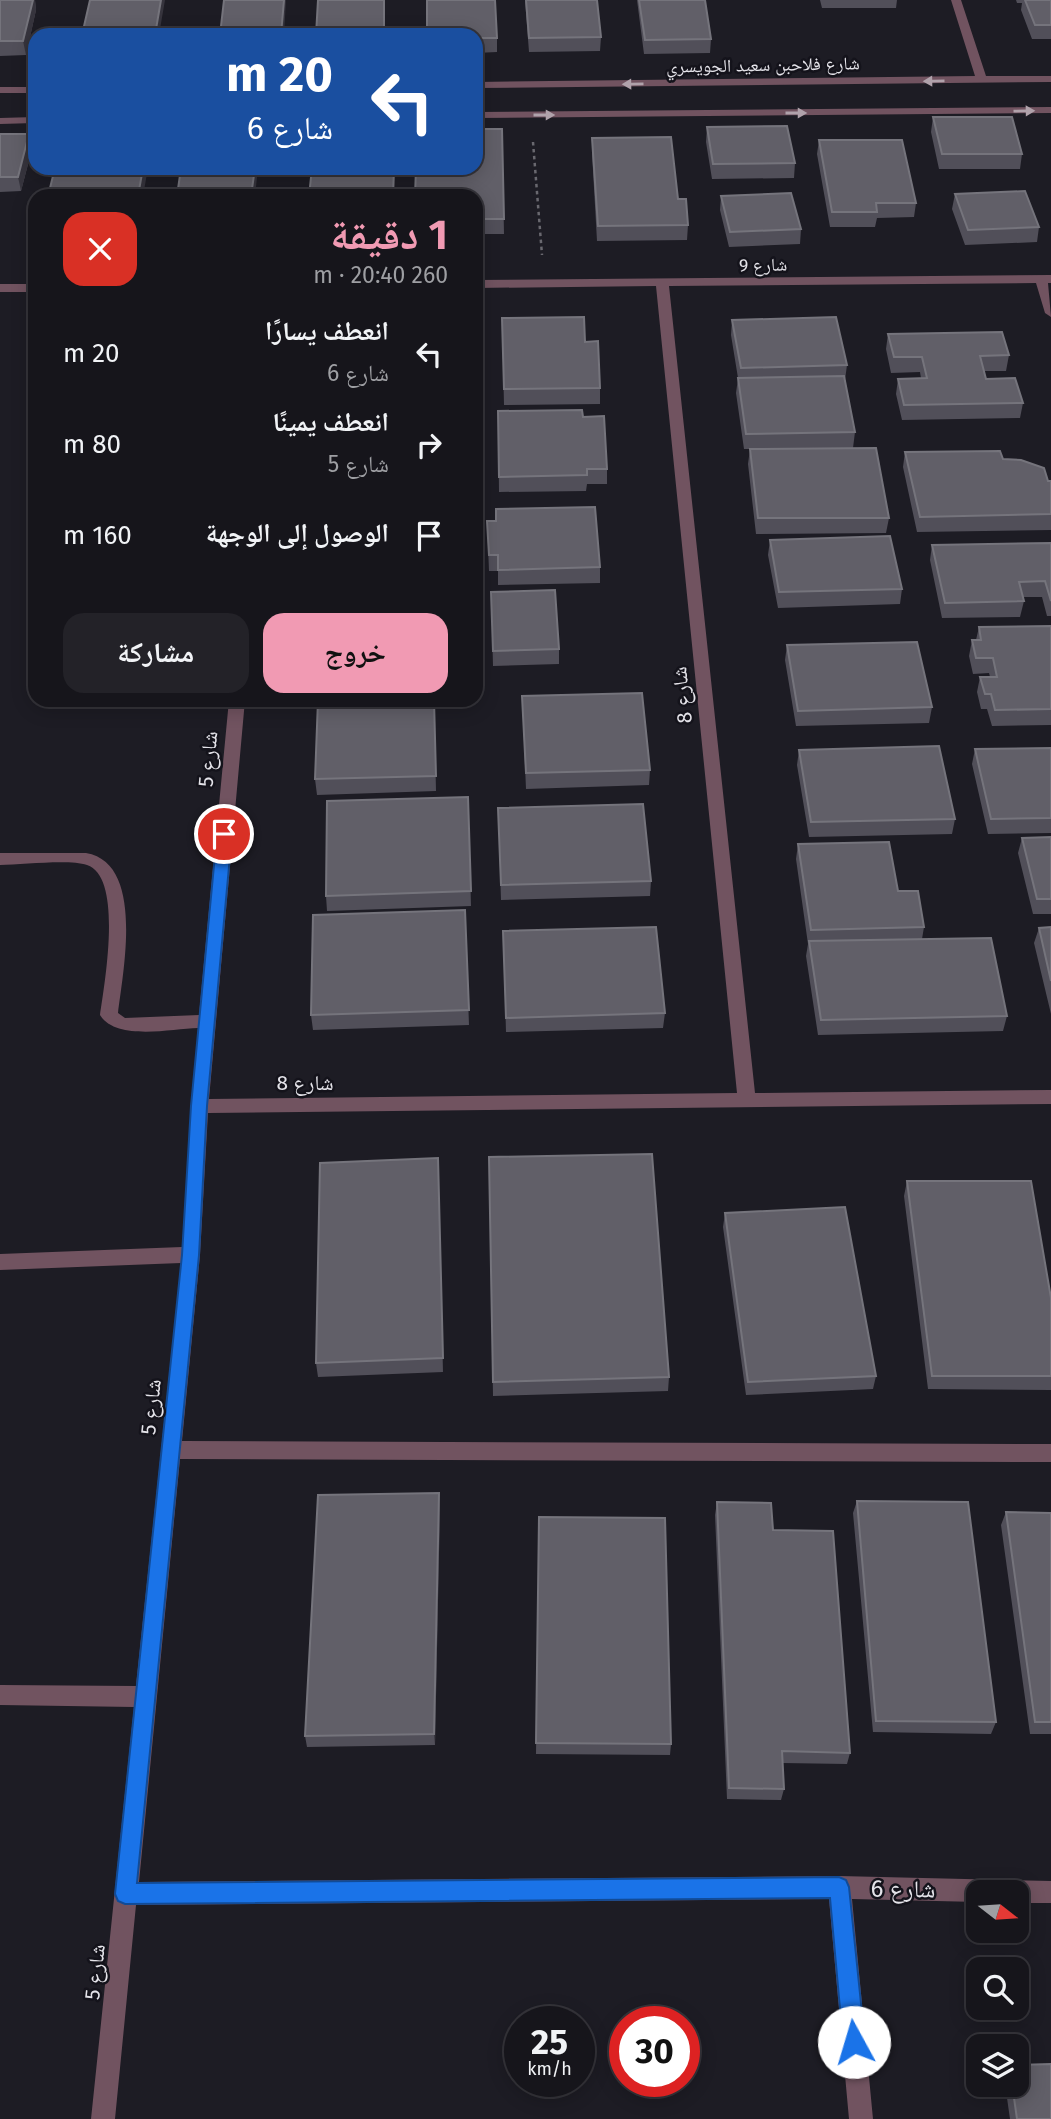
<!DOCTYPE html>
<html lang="ar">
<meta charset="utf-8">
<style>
:root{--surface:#16151b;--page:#232228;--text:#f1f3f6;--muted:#9e9fa3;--line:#35343a;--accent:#f19ab3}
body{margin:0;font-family:"Fira Sans","Noto Naskh Arabic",sans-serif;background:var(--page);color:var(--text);direction:rtl;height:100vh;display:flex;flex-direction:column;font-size:26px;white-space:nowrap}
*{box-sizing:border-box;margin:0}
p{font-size:23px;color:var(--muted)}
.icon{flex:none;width:38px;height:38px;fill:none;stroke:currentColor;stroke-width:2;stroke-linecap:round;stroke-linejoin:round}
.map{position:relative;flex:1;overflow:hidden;direction:ltr}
.drawer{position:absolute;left:28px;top:189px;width:455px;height:518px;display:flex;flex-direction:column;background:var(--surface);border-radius:21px;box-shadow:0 4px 18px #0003,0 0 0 2px var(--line);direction:rtl}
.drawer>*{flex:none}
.hud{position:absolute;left:28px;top:28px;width:455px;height:147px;border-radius:21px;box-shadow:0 4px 18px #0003,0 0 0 2px var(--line);direction:rtl;background:#1a4fa0;color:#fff;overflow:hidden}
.needle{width:46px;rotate:107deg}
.fabs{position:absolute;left:966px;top:1880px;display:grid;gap:14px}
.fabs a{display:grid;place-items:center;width:63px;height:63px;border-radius:14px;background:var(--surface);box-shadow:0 4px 18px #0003,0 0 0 2px var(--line);font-size:35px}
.speed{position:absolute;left:504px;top:2006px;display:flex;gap:14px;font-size:35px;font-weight:700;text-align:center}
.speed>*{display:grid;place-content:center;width:91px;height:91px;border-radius:50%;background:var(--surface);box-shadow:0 4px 18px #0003,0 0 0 2px var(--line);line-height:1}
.speed small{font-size:18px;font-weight:400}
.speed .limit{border:10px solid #d22;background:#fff;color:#111}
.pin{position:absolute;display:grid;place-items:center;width:60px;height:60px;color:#fff;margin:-30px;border:4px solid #fff;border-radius:50%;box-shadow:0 2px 7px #0007}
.me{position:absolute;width:77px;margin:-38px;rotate:354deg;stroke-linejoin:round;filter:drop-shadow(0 0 5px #0008)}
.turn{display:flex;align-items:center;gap:24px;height:147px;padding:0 35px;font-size:32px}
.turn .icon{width:91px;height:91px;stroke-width:2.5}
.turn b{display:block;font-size:49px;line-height:60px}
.round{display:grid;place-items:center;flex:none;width:74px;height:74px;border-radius:21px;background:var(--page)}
.head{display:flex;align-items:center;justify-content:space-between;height:119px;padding:0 35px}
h1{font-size:42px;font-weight:700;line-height:52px;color:var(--accent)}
.button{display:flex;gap:14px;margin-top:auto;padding:14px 35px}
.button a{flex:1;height:80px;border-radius:21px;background:var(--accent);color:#111;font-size:28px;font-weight:700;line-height:80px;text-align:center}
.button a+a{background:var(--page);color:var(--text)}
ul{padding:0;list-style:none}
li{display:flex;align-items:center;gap:21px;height:91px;padding:0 35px}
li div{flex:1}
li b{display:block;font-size:26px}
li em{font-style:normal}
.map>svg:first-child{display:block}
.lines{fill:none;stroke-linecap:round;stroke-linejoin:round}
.path{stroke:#69686f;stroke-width:2.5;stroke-dasharray:3.5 3.5;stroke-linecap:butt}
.minor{fill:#715360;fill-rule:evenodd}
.wall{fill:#514f59}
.shaded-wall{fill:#36343d}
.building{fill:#615f68;stroke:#75747c;stroke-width:2}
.oneway{fill:#b0a2ab}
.route{fill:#1a73e8;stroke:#114b97;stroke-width:2}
.labels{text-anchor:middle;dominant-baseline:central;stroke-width:5;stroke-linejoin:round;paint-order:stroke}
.far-street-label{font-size:18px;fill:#e4e3e9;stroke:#14131b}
.street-label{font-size:21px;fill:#e4e3e9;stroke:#14131b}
.near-street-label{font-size:24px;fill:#e4e3e9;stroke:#14131b}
</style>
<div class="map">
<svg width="1051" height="2119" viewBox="0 0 1051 2119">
<rect width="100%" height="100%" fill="#1d1c24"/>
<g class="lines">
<path class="path" d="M533,142L542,255"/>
<path class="minor" d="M951,0H961L986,76H1051V82L476,88V82L975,76Z
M0,87H35V93H0Z
M1051,107V113L476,118V112Z
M35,117V123L0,124V118Z
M1051,275V283H1048L1051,317L1045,313L1036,283L669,286L755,1093L1051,1090V1104L208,1113L200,1255L182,1441L1051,1444V1462L180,1459L139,1882L839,1876L1051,1881V1903H1017V1892H978V1902L852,1899L873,2119H849L829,1899L136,1905L115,2119H91L134,1707L0,1705V1685L136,1686L181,1263L0,1270V1254L182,1247L198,1028C170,1029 116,1041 100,1015C104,986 124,877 87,865C68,859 22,865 0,865V853H86C145,863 123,971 118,1013L125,1018L199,1015L229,700H245L209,1099L737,1093L656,286L476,288V280Z
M0,284H35V292H0Z"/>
</g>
<path class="wall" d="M0,0H35L36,10L26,55L0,56Z
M525,0H597L601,37L600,51L529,52Z
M637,0H705L711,39L710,53L644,54Z
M820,0H897L896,8H822Z
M1016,0H1051V39H1032L1021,10L1022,3H1017Z
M476,35L497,38V52L476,53Z
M933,117L1022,154L1020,169H939L931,132Z
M707,127L795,163L794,178L712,179L706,142Z
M502,129L504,234H476V196Z
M0,134H29L32,149L21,191L0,192Z
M592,138L678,199L688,225L687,240L597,241L592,153Z
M819,140L916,203L914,217L877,218L875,227H830L817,154Z
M955,194L1039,227L1037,242L965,245L952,209Z
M721,196L801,229L800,244L729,247L720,210Z
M502,318L585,342L600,388V404L504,405Z
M732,320L847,365L845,380L855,432L853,448L889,518L886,533L756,534L748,464L750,449H744L736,393L738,378L731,335Z
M888,334L1009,355L1006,371H984L986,379L1023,403L1020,418L902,420L896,394L898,379L921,378L920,372L891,373L886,349Z
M498,411L583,417L607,469V484H587L586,491L499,492Z
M905,452L1003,459L1048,481H1051V530L917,532L903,467Z
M487,521L600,567V583L498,585V571H489Z
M770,540L902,589L900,604L778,608L768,555Z
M1051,543V616H1047L1042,597H1023L1024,601L1020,617L942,618L930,560L932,545Z
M491,592L559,649V664L493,666Z
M1051,626V725L992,726L987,709H981L977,692L980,677H990L989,673L973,674L969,656L972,640H976L979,627Z
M787,645L932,707L929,723L796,726L785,660Z
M522,696L650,770L649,785L526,789Z
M434,700L436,791L317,795L315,779Z
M1051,748V833L988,834L972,764L975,749Z
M799,750L955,819L952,834L809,837L797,765Z
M468,797L471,906L327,911L326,896Z
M498,808L651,881L650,896L501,900Z
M1051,837V914H1033L1018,853L1022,838Z
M798,844L898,891L924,927L922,939L1007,1016L1003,1031L818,1035L806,956L808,944L796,859Z
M465,910L469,1025L313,1030L311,1015Z
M1051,927V1014L1034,943L1039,928Z
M503,931L665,1013L663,1028L506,1032Z
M489,1157L669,1377L668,1391L493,1396Z
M438,1158L443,1372L318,1377L316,1363Z
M907,1181L1051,1298V1390L928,1389L904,1196Z
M725,1213L876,1376L873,1389L746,1395L723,1227Z
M857,1501L996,1722L991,1734L873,1732L853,1513Z
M717,1502L773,1530L850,1753L847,1764L782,1763L784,1789L781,1800L727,1799L715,1515Z
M440,1506L435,1745L307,1747L305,1736Z
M1006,1512L1051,1513V1734H1030L1001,1525Z
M539,1517L671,1744L670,1755L536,1754Z
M1005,2084H1017L1051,2119H1010Z"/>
<path class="shaded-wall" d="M33,0H35L36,10L26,55L23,41Z
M161,0H165L159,35H155Z
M284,0H286L284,35H281Z
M384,0H385V35H384Z
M29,134L32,149L21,191L18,177Z
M143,168H148L143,196H138Z
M255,168H258L255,196H251Z
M394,168H395L394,196H393Z
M439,1493L440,1506L435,1745L434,1734Z"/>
<path class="building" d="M0,0H33L23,41H0Z
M90,0H161L155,35H82Z
M224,0H284L281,35H220Z
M318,0H384V35H316Z
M427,0H495L497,38H476V35H427Z
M526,0H597L601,37L529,38Z
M639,0H705L711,39L645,40Z
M1025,0H1051V25H1035Z
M933,117H1012L1022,154H942Z
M787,126L795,163L713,164L707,127Z
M476,129H502L504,219H476V196H415L416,168H476Z
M0,134H29L18,177H0Z
M671,137L678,199H686L688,225L598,226L592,138Z
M819,140H902L916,203H876L877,212H832Z
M55,168H143L138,196H48Z
M181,168H255L251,196H177Z
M312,168H394L393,196H309Z
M1025,191L1039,227L968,230L955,194Z
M791,193L801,229L730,232L721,196Z
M584,317L585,342L598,341L600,388L504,389L502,318Z
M836,317L847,365L741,368L732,320Z
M1002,332L1009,355L980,356L986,379L1015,378L1023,403L904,405L898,379L927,378L922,357H894L888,334Z
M844,376L855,432L746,434L738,378Z
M582,410L583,417L604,416L607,469H587V475L499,477L498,411Z
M876,448L889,518H758L750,449Z
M1000,451L1003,459L1021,460L1044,468L1048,481H1051V514L920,517L905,452Z
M595,507L600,567L498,570V555H489L487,521H496V509Z
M890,536L902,589L779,592L770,540Z
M1051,543V601L1045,581L1019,582L1024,601L945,603L932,545Z
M555,590L559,649L493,651L491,592Z
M1051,626V709L995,710L991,694H985L980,677H997L993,658H976L972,640H981L979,627Z
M917,642L932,707L798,711L787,645Z
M642,693L650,770L526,773L522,696Z
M318,700H434L436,776L315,779Z
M939,746L955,819L811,822L799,750Z
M1051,748V818L991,819L975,749Z
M468,797L471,891L326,896L327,801Z
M643,804L651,881L501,885L498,808Z
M1051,837V899H1037L1022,838Z
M889,842L898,891H918L924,927L811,930L798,844Z
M465,910L469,1010L311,1015L313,915Z
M656,927L665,1013L506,1018L503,931Z
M1051,927V981L1039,928Z
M991,938L1007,1016L821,1020L809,941Z
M652,1154L669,1377L493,1382L489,1157Z
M438,1158L443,1358L316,1363L320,1163Z
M907,1181H1031L1051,1298V1376H932Z
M845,1207L876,1376L748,1382L725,1213Z
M439,1493L434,1734L305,1736L318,1495Z
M857,1501L968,1502L996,1722L876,1721Z
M717,1502L771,1503L773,1530L833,1531L850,1753L782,1751L784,1789L729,1788Z
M1006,1512L1051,1513V1722H1035Z
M539,1517L665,1518L671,1744L536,1743Z
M1051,2064V2119H1017L1012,2084H1017V2065Z"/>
<defs><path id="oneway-solid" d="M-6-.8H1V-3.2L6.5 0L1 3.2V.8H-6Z" transform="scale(1.75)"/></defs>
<g class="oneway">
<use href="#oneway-solid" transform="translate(934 81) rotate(179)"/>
<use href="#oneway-solid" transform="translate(633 84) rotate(179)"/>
<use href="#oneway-solid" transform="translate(1024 111) rotate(-1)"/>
<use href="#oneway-solid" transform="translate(796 113)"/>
<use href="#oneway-solid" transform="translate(544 115)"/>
</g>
<path class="route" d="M224,829L232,834L207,1106L199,1255L137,1883L839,1877L846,1880L849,1887L865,2042L862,2050L854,2053L846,2050L843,2042L830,1898L125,1904L118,1901L115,1894L182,1255L191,1106L217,834Z"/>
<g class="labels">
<g class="far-street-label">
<text transform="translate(763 65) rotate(-1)">شارع فلاحبن سعيد الجويسري</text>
<text transform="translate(763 265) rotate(-1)">شارع 9</text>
</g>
<g class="street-label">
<text transform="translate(682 695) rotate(-96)">شارع 8</text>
<text transform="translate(208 759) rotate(-85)">شارع 5</text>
<text x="305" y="1083">شارع 8</text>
<text transform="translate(151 1407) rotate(-84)">شارع 5</text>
<text transform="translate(95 1972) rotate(-84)">شارع 5</text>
</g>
<g class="near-street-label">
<text transform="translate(903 1889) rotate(1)">شارع 6</text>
</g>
</g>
</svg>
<div class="fabs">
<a><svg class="needle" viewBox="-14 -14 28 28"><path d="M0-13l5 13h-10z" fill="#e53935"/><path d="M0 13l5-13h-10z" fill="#9e9fa3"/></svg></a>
<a><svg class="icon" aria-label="search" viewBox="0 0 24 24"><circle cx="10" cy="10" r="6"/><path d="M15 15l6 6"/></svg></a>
<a><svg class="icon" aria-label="layers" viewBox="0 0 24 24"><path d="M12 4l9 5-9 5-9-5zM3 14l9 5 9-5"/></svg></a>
</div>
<div class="speed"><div>25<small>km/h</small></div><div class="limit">30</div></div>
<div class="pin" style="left:224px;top:834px;background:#d93025"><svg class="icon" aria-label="arrive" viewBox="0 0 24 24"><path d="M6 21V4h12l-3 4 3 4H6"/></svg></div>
<svg class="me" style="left:854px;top:2042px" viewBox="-20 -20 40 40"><circle r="19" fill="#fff"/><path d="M0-13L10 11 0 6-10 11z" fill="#1a73e8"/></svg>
<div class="hud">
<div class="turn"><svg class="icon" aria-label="left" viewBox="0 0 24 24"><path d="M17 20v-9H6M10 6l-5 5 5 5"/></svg><div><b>20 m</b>شارع 6</div></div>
</div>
<section class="drawer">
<div class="head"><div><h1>1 دقيقة</h1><p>260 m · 20:40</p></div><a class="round" style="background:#d93025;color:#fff"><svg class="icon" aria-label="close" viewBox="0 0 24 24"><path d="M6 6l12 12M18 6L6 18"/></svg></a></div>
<ul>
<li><svg class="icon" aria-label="left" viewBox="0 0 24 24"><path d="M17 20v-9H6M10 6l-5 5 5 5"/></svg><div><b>انعطف يسارًا</b><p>شارع 6</p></div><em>20 m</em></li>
<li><svg class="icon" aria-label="right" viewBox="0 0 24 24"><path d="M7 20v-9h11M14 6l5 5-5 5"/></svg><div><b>انعطف يمينًا</b><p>شارع 5</p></div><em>80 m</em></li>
<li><svg class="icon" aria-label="arrive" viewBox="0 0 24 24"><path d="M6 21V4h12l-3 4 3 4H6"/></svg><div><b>الوصول إلى الوجهة</b></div><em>160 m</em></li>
</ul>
<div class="button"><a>خروج</a><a>مشاركة</a></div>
</section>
</div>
